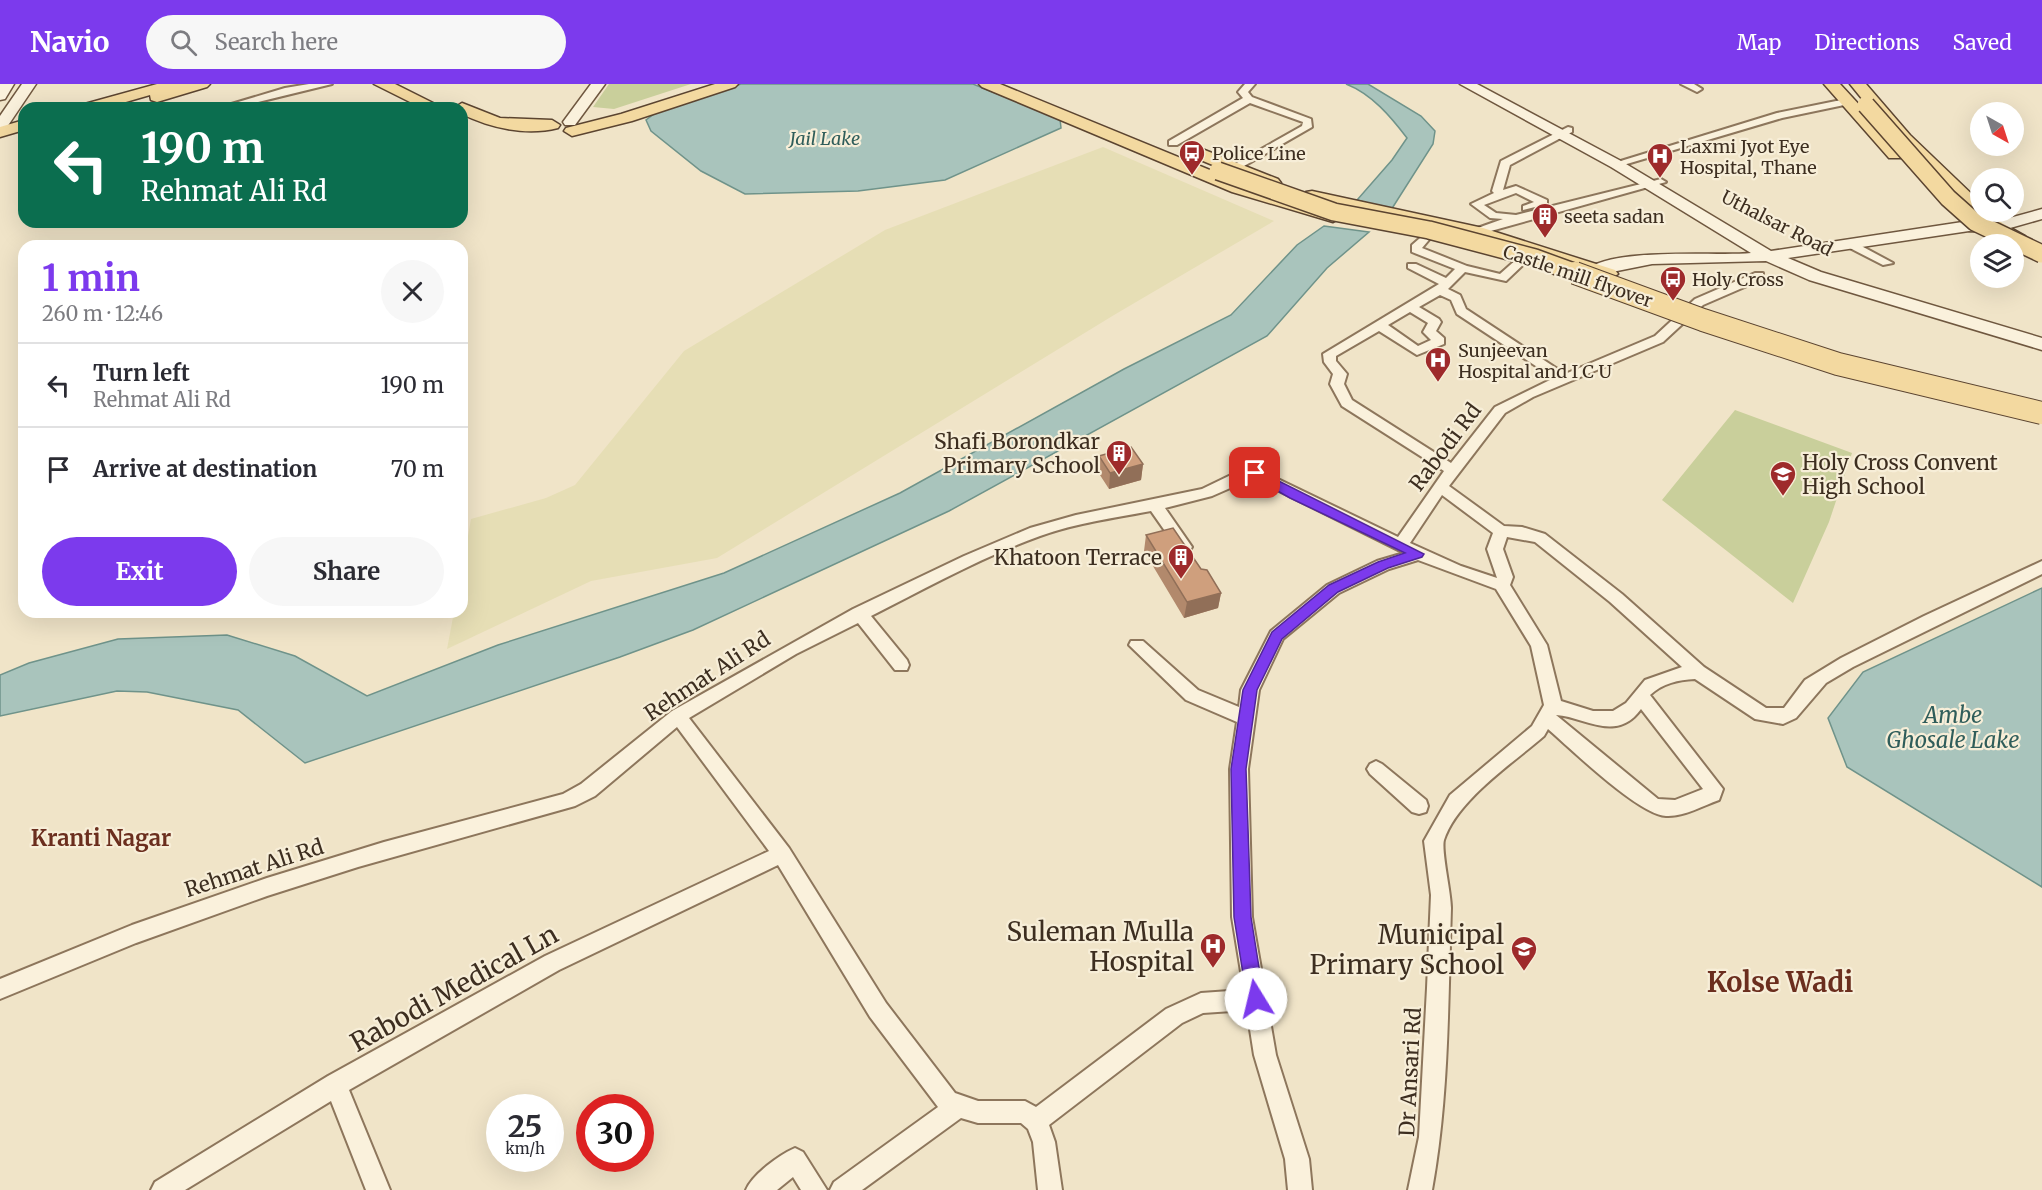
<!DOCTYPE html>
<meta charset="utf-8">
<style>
:root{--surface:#fff;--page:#f7f7f7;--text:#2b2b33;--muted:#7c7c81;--line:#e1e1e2;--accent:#7c3aed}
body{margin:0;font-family:Merriweather,serif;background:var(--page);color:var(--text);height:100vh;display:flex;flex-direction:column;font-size:22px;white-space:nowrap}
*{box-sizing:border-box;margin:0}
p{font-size:20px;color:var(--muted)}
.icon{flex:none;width:33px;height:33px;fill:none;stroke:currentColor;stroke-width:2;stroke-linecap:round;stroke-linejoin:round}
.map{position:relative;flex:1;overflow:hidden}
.side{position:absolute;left:18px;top:156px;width:450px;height:378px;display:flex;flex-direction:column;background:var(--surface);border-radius:18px;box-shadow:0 6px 24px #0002}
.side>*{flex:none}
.hud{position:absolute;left:18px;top:18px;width:450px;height:126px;border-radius:18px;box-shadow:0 6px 24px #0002;background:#0b6e4f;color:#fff;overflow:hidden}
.needle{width:39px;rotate:141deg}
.tools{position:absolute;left:1970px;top:18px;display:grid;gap:12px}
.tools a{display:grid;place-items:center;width:54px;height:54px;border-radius:50%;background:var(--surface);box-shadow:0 6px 24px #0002;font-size:30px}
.speed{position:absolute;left:486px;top:1010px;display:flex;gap:12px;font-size:30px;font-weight:700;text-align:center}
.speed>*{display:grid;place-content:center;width:78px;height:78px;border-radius:50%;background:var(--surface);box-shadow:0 6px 24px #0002;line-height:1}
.speed small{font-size:15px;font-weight:400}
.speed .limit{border:9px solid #d22;background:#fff;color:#111}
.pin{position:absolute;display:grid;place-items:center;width:51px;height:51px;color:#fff;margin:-26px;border-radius:12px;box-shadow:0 3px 9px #0006}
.me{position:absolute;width:66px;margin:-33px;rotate:351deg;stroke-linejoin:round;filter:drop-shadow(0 0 4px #0008)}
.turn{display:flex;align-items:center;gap:21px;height:126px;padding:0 24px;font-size:27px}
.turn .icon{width:78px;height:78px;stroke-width:2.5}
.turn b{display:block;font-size:42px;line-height:51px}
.round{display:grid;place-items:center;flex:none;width:63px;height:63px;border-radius:32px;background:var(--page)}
.head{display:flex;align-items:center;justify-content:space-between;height:102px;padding:0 24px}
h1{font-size:36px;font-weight:700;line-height:45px;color:var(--accent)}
.action{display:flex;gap:12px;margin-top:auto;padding:12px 24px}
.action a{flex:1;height:69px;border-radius:36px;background:var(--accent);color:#fff;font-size:24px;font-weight:700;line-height:69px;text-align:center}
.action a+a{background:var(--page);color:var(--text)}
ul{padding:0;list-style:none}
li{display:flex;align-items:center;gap:18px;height:84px;padding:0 24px;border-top:2px solid var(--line)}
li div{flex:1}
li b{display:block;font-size:22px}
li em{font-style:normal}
header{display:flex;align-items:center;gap:36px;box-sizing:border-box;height:84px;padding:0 30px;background:var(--accent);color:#fff}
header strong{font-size:28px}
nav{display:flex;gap:33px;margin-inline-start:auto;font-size:21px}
.search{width:420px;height:54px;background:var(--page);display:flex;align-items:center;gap:15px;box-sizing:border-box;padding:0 21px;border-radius:33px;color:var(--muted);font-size:22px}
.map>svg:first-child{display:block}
.farmland{fill:#e6deb5}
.green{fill:#c9cf9b}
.water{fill:#a9c4bc;stroke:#6f938a;stroke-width:1.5}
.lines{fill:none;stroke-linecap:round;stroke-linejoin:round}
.street-casing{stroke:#8d765c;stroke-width:4}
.secondary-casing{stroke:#6f573f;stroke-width:3}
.primary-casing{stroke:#5b4430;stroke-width:3}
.street{fill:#faf1dc;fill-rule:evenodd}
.secondary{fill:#faf1dc;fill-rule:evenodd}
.primary{fill:#f3d9a0;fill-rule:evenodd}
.primary-bridge-far1-casing{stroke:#5b4430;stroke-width:20;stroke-linecap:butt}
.primary-bridge-casing{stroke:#5b4430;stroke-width:24;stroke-linecap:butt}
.primary-bridge-far1{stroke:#f3d9a0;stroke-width:17}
.primary-bridge{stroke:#f3d9a0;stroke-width:22}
.wall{fill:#b2896c}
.shaded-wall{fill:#916f58}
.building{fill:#cf9f7d;stroke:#916f58;stroke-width:1.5}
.route{fill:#7c3aed;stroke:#51269a;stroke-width:1.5}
.labels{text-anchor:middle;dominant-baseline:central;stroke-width:4.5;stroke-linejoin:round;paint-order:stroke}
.far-water-label{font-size:18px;font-style:italic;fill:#2f5d5a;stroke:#f7eed8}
.far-poi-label{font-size:18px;fill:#3d2e20;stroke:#f7eed8;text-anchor:start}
.far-street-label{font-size:18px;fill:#3d2e20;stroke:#f7eed8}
.poi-label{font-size:21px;fill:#3d2e20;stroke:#f7eed8;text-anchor:end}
.street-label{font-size:21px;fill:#3d2e20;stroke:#f7eed8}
.water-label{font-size:22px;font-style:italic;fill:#2f5d5a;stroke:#f7eed8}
.neighbourhood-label{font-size:22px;font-weight:bold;fill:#6b2e1e;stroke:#f7eed8}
.near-poi-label{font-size:26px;fill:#3d2e20;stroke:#f7eed8;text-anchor:end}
.near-street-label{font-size:26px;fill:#3d2e20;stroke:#f7eed8}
.near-neighbourhood-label{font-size:27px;font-weight:bold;fill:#6b2e1e;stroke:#f7eed8}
</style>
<header>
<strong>Navio</strong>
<div class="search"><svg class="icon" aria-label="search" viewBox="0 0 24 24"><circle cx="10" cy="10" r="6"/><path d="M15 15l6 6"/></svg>Search here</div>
<nav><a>Map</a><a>Directions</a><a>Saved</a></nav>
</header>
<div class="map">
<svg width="2042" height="1106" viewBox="0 0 2042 1106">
<rect width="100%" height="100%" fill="#f0e4c8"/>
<path class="farmland" d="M1103,63L1274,137L1114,231L717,474L591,497L447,565L454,528H462V486L471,435L546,414L575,401L684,267L885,146Z"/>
<path class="green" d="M609,0H691L614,25L593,23Z
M1735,326L1852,369L1829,438L1793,519L1662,416Z"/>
<path class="water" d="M741,0H973L1060,35L1061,44L945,96L858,107L745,110L701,87L651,47L646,36L658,27Z
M1346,0H1368L1421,32L1435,47L1433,60L1391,126L1357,116L1392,76L1407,54C1391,33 1372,10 1346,0Z
M1324,142L1369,148L1327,184L1267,252L949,427L693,546L620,573L305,679L238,626L147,608L117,607L0,632V591L29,579L118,555L227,551L295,572L367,612L498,561L724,489L900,409L1124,285L1231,231L1297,161Z
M2042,504V803L1847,683L1828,634L1863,588Z"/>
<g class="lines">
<g class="street-casing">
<path id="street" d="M309,0H332L234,24H218L285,4Z
M1245,0H1255L1248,8L1252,13L1311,35L1312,43L1237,86L1233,85V81L1302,42L1303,38L1250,19L1177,61H1169V57L1243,14L1238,8Z
M1681,0H1694L1702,5L1697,8Z
M1846,15L1849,16V20L1782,34L1620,82L1611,80L1777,29Z
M1568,43L1572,44V48L1510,81L1503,106L1516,102L1547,116V120L1523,126V122L1534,118L1516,109L1484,121L1496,129L1516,131L1661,95L1666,98L1480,150H1472V146L1503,135L1490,134L1471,120L1494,109L1492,107L1501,77Z
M1427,148L1433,151L1422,164L1467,182L1500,190L1518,174H1526V178L1506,197L1465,188L1448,205L1460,211L1466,225L1565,290L1655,252L1695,215L1755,189H1763V195L1703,221L1663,258L1533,313L1505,329L1449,402L1504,442L1522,443L1545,450L1622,510L1704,583L1766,624H1784L1805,596L1841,574L1924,532L2042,477V490L1853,583L1826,599L1796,634L1783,640L1755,635L1695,595C1678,596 1663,599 1650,611L1723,705L1719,716C1702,722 1684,733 1666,732C1639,731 1571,665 1548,645L1544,652C1513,679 1457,716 1444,756C1441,767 1451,808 1451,824C1448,918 1449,1013 1432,1106H1408L1419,1053L1427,904L1431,811L1424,757L1450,711L1532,642L1544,621L1531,562L1496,505L1418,476L1389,485L1339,509L1283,555L1259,606L1248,685L1252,833L1276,971L1309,1075L1312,1106H1288L1285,1075L1254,971L1247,926L1203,929L1182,939L1049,1041L1055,1058L1062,1106H1038L1033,1058L1028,1045L1021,1039H978L961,1034L862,1106H830L834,1098L938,1023L870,933L778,781L559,886L349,1006L390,1106H366L331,1017L185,1106H151L155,1098L328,992L545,872L769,767L677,643L595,712L575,722L358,783L267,812L136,859L0,915V895L132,841L267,794L384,758L563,710L581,700L672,627L853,525L964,472L1030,444L1076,431L1202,405L1233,390L1255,384L1398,453L1444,387L1342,322L1330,300L1333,290L1324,278L1323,270L1439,200L1408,184V180H1416L1446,194L1455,185L1412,168V161ZM1440,211L1451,216L1457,230L1554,294L1495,323L1451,379L1352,316L1344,300L1347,290L1336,277V272L1379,247L1417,271L1444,260V254L1436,247L1441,238L1439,235L1419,223ZM1410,228L1428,239L1423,248L1431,256L1418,262L1388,241ZM1253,394L1404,469L1377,477L1327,501L1271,547L1241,606L1239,623L1198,606L1143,557H1131L1129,561L1186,616L1237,638L1230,685L1232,833L1244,906L1201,909L1166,925L1036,1023L1025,1017H978L955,1009L886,919L789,764L689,634L796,570L858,539L895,586H907L909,581L907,576L871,532C926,504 982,473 1040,452C1076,439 1114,434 1151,427L1179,467H1189L1192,463L1165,424L1212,412ZM1442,411L1493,449L1487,465L1497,494L1461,482L1410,459ZM1507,453L1535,458L1610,518L1682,583L1645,596L1626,619L1613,627H1593L1561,617L1547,561L1510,501L1513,493L1503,465ZM1641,625L1703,705L1675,716L1658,715L1556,631C1583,632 1616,660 1641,625Z
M1844,157H1852L1893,179L1883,181L1844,161Z
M1376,677L1382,680L1426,716L1428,722L1426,728L1419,730L1412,728L1370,690L1367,685L1370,680Z
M795,1064L803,1068L827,1106H801L793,1093L777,1106H746C753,1090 779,1071 795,1064Z"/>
</g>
<g class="secondary-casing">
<path id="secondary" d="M0,0H14L5,15L0,16Z
M22,0H36L5,46L0,47V32Z
M591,0H605L575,41H565L563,38Z
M1460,0H1477L1621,77L1771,167L1969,137L1995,138L2042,125V135L1996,148L1969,147L1788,174L1821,188L2042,254V266L1809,196L1766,177L1652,180L1612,188L1585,199L1579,198L1576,194C1600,160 1713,173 1751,169L1611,83Z"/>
</g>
<g class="primary-casing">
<path id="primary" d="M157,0H210L207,3L157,18L151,16L150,11L105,24H79L81,21Z
M374,0H395L443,24H422Z
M715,0H738L735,3L632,37L572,52L564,47L566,44L621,30Z
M979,0H1000L1244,100L1339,129L1342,133L1333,138L1232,108L982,3Z
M1824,0H1840L1901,66L1903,70L1901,74H1889Z
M1850,0H1866L1910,51L1980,118V128H1990L2002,139L2025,152L2023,156H2009L1990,147L1898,59Z
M462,19L500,34L552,36L560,41L558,44C526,52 490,44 462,30V24H454Z
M24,36V46L0,53V43Z
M1197,63L1278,95L1281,99L1278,103H1266L1191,72L1189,68L1191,64Z
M1312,107L1483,144L1615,186L1618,190L1608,196L1471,153L1306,116L1303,112L1306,108Z"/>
</g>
<use href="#street" class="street"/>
<use href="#secondary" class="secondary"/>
<use href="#primary" class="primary"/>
<g class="primary-bridge-far1-casing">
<path id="primary-bridge-far1" d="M1866,21L1948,114L1975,138L2042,170
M1218,87L1334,128L1429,146L1535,174L1579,190"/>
</g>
<g class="primary-bridge-casing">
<path id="primary-bridge" d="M1575,189L1703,236L1838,280L2042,329"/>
</g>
<use href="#primary-bridge-far1" class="primary-bridge-far1"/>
<use href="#primary-bridge" class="primary-bridge"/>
</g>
<path class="wall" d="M1099,372L1143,380L1141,396L1109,405L1098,388Z
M1146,451L1201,485L1221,509L1218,524L1184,534L1144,467Z"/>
<path class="shaded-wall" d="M1143,380L1141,396L1109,405L1110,389Z
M1221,509L1218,524L1184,534L1187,518Z"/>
<path class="building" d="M1131,363L1143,380L1110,389L1099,372Z
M1173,444L1201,485L1207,486L1221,509L1187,518L1146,451Z"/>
<path class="route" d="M1255,385L1424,470L1422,473L1388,484L1338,508L1282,555L1257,606L1246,685L1251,833L1264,915L1262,921L1256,923L1249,921L1247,915L1234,833L1231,685L1243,606L1272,548L1329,501L1378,478L1405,469L1290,414L1251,392V386Z"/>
<defs>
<g id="bus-pin" transform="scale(1.35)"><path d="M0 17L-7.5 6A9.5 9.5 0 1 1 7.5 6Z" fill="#9e2a2b" stroke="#f7eed8"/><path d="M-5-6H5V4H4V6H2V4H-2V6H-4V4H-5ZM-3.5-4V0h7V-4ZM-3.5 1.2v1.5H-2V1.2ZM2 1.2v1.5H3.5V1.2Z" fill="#fff"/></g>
<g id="hospital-pin" transform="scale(1.35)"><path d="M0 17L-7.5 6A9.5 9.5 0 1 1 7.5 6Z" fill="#9e2a2b" stroke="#f7eed8"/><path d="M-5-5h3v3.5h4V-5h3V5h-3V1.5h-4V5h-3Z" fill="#fff"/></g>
<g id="building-pin" transform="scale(1.35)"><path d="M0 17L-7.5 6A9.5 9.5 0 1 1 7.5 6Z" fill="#9e2a2b" stroke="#f7eed8"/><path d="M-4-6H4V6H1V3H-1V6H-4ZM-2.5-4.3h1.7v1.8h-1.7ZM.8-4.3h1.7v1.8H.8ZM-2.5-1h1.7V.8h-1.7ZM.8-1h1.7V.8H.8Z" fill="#fff"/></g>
<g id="school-pin" transform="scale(1.35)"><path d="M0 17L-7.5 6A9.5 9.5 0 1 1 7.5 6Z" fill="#9e2a2b" stroke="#f7eed8"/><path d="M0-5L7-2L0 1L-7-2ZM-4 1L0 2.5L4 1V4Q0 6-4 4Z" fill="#fff"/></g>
</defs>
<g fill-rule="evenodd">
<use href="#bus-pin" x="1192" y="69"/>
<use href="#hospital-pin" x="1660" y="72"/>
<use href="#building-pin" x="1545" y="132"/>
<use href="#bus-pin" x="1673" y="195"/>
<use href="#hospital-pin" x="1438" y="276"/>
<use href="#building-pin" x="1119" y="369"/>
<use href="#school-pin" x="1783" y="390"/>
<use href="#building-pin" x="1181" y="473"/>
<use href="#hospital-pin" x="1213" y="862"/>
<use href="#school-pin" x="1524" y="865"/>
</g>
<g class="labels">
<g class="far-water-label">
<text x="825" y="54">Jail Lake</text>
</g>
<g class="far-poi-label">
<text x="1680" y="62">Laxmi Jyot Eye<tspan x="1680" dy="21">Hospital, Thane</tspan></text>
<text x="1212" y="69">Police Line</text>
<text x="1564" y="132">seeta sadan</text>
<text x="1692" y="195">Holy Cross</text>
<text x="1458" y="266">Sunjeevan<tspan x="1458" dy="21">Hospital and I C U</tspan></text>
</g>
<g class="far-street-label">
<text transform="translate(1777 139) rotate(27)">Uthalsar Road</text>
<text transform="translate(1578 192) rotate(19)">Castle mill flyover</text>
</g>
<g class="poi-label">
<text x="1100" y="357">Shafi Borondkar<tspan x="1100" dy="24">Primary School</tspan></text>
<text x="1802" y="378" text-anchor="start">Holy Cross Convent<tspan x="1802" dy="24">High School</tspan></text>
<text x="1162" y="473">Khatoon Terrace</text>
</g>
<g class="street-label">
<text transform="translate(1445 363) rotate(-53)">Rabodi Rd</text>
<text transform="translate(707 592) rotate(-33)">Rehmat Ali Rd</text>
<text transform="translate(254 784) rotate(-18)">Rehmat Ali Rd</text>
<text transform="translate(1410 988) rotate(-87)">Dr Ansari Rd</text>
</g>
<g class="water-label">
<text x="1953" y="631">Ambe<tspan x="1953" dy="25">Ghosale Lake</tspan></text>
</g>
<g class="neighbourhood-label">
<text x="101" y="754">Kranti Nagar</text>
</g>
<g class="near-poi-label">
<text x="1194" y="847">Suleman Mulla<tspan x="1194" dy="30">Hospital</tspan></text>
<text x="1504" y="850">Municipal<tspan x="1504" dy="30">Primary School</tspan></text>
</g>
<g class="near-street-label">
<text transform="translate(454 904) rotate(-29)">Rabodi Medical Ln</text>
</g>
<g class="near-neighbourhood-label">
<text x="1780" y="898">Kolse Wadi</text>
</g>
</g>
</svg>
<div class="tools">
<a><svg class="needle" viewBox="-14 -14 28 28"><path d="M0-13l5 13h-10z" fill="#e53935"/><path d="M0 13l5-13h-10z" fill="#7c7c81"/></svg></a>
<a><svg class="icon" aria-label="search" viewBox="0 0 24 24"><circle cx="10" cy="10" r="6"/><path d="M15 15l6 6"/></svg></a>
<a><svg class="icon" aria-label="layers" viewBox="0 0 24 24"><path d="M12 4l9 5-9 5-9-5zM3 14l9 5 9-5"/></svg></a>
</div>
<div class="speed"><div>25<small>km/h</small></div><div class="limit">30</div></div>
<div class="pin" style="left:1255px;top:389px;background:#d93025"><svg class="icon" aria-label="arrive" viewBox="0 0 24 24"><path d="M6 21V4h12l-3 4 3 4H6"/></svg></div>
<svg class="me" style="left:1256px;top:915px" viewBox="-20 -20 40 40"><circle r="19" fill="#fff"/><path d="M0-13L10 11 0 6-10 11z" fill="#7c3aed"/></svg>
<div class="hud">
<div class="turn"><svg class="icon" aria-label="left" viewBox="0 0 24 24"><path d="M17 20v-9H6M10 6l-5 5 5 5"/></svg><div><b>190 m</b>Rehmat Ali Rd</div></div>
</div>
<section class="side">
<div class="head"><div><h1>1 min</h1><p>260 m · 12:46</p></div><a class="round"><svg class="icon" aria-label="close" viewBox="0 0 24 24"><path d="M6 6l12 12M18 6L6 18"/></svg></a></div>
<ul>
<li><svg class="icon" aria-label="left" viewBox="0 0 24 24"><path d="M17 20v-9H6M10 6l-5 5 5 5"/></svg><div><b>Turn left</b><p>Rehmat Ali Rd</p></div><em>190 m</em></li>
<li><svg class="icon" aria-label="arrive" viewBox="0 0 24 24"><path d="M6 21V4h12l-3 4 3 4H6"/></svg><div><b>Arrive at destination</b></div><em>70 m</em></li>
</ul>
<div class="action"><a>Exit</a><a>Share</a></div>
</section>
</div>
